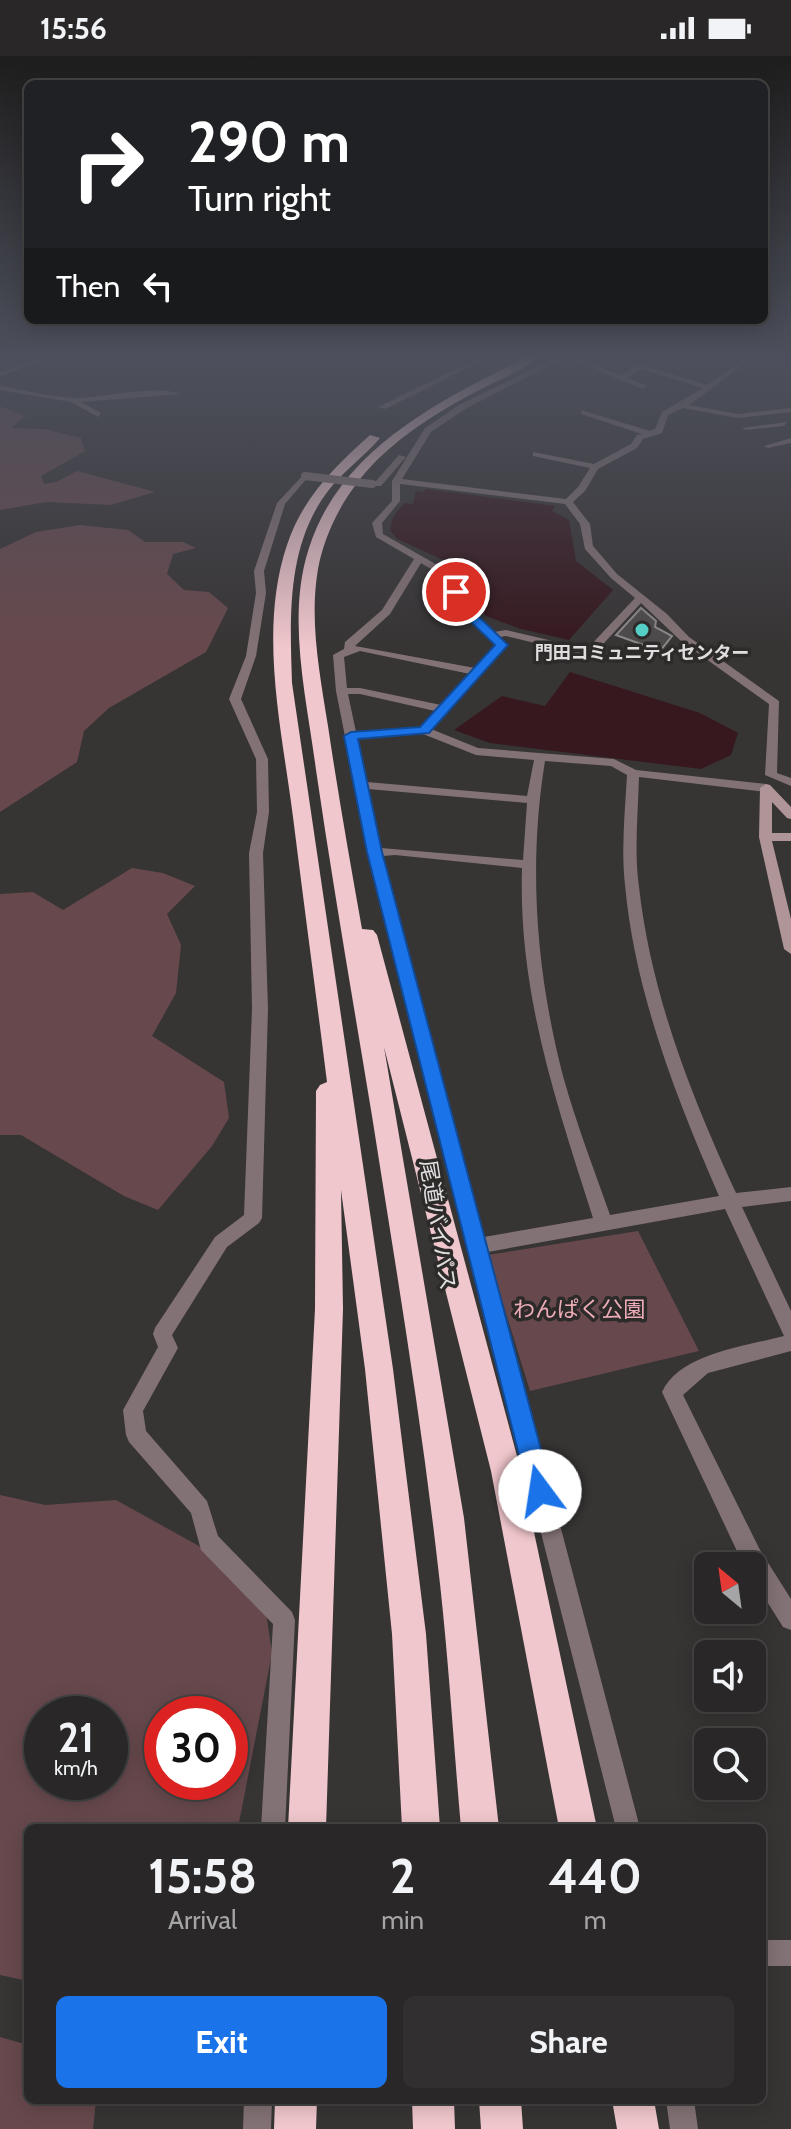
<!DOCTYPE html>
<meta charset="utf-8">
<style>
:root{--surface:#292727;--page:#312f2f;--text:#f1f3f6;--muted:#a5a5a7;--line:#454444;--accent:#1a73e8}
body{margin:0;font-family:Cabin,"Noto Sans JP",sans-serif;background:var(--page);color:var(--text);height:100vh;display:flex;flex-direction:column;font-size:30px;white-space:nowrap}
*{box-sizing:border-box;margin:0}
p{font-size:26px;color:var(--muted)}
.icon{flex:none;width:44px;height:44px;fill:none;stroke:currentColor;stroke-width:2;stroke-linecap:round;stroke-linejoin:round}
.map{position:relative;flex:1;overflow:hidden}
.panel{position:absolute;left:24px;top:1768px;width:742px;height:280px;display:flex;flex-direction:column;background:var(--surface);border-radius:12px;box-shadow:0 4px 20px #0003,0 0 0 2px var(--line)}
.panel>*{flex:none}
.hud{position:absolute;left:24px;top:24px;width:744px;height:244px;border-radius:12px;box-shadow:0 4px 20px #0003,0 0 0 2px var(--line);background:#202124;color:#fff;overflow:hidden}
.needle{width:52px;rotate:331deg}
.controls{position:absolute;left:694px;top:1496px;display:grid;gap:16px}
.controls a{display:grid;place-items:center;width:72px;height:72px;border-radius:12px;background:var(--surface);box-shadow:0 4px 20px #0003,0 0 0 2px var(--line);font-size:40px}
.speed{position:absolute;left:24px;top:1640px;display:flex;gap:16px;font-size:40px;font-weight:700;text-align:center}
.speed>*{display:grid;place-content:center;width:104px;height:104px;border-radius:50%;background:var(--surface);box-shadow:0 4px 20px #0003,0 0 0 2px var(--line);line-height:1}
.speed small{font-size:20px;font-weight:400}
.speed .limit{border:12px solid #d22;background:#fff;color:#111}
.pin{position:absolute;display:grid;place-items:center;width:68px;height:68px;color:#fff;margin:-34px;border:4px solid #fff;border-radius:50%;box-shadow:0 2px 8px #0007}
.me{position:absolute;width:88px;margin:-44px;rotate:346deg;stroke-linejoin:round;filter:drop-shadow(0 0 6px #0008)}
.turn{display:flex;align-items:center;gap:28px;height:168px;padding:0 32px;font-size:36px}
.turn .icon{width:104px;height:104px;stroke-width:2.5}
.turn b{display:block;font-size:56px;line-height:68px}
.then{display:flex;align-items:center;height:76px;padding:0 32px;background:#0003;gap:16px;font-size:30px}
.eta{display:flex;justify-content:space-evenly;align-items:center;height:136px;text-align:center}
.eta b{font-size:48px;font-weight:800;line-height:56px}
.action{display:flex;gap:16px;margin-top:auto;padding:16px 32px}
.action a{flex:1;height:92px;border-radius:12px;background:var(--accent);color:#fff;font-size:32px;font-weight:800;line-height:92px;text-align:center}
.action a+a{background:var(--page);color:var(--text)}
.status{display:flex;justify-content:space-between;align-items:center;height:56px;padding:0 40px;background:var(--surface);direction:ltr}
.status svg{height:22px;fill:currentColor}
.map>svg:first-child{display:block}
.green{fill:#67494d;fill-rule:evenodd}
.water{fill:#36181e}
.building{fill:#4d4a4a;stroke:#8d8989;stroke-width:2}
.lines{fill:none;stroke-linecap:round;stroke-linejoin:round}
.street-tunnel{stroke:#504e4e;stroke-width:8;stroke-dasharray:8 4;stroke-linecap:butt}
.street{fill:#837275;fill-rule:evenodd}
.secondary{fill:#af9598;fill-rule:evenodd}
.highway{fill:#f0c7cc;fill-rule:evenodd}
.street-bridge{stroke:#837275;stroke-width:8}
.route{fill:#1a73e8;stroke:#114b97;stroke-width:2}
.poi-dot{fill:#55cec5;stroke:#2d2a2a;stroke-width:3}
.labels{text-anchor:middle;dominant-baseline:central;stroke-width:7;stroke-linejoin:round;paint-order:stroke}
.far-poi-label{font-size:18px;font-weight:bold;fill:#e0dede;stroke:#2d2a2a}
.street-label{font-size:22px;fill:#e0dede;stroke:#2d2a2a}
.park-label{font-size:22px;fill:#edacb6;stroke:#2d2a2a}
</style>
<div class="status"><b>15:56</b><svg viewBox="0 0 49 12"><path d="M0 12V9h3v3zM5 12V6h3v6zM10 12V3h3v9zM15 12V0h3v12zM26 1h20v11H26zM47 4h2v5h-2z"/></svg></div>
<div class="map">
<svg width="791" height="2073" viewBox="0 0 791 2073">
<rect width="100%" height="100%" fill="#373434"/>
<path class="green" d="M0,350L25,360L11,372L44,373L81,382L85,395L41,420L44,428L56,426L77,415L155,436L111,449L46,446L0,454Z
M80,469L128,474L145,486H183L196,492L173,498L167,518L184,534L209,536L228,552L206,596L109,652L84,675L77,706L0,756V493L36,476Z
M132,812L163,817L195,830L167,858L181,889L176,937L152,980L224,1026L229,1062L212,1090L158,1154L124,1140L21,1079H0V838L33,836L63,854Z
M638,1175L699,1295L530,1335L488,1199Z
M0,1439L45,1449L116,1444L199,1490L265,1550L272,1597L238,1772H28V1925L0,1919ZM42,1658H110V1726H42ZM162,1658H230V1726H162Z
M0,1981L28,1989V2044H96L93,2073H0Z"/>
<path class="water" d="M426,433L555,450L552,455L569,464L576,505L613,534L569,584L521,573L486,560L446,505L397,483L390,474L393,461L404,447L413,448L416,435L424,436Z
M570,616L700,657L738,677L731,699L701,713L490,687L454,674L502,640L545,650Z"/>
<path class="building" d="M641,552L656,565L655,571L672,580L660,595L616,579Z"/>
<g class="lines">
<path class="street-tunnel" d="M482,303L521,324"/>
<path class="street" d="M40,303H50L0,320V316Z
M477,303H486L385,353L378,351Z
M554,303H563L465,353L431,376L402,423L566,443L578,431L590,412L533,400V396L594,408L631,388L637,379L642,378L581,358V354L650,375L655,373L662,356L703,332L641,313L627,322L646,329L643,333L569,303H578L620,319L640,308L707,329L744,303H751L689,349L738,358L791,352V356L738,362L683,352L668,359L662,377L643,383L637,392L598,413L585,435L573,446L590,468L593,490L617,518L667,558L689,581L779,645L777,717L791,722V730L765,719L769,648L681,585L641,547L593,599L589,600L506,580L500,581L507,589L506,591L431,673L478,692L614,703L636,714L766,728L772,732L766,736L639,721C638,758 634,795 639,831C651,938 691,1040 736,1137L791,1131V1145L742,1151L791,1255V1295L708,1317L683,1339L760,1494L791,1543V1574L783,1571L752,1522V1510H744L662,1336C680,1297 747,1290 784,1280L725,1153L488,1196L640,1772H616L368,796L336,635L333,599L344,593L345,586L382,554L414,503L376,481L372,467L392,445V425L425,372L459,349ZM400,428L565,448L580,468L585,493L611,522L635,542L587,593L506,574L494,576L472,555L446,514L383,478L382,467L400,445ZM421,507L439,518L464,559L496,589L475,612L355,590L390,558ZM360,595L470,618L441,649L360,632H347L344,601ZM348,638H360L435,655L421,671L356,676ZM423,678L476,699L534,704L527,740L367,726L358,683ZM545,705L611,710L627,719C625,755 621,793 625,829C635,937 676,1041 719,1140L610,1159C594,1113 576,1067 563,1020C536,916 528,810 545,705ZM368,733L527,747L523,804L381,792ZM395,799L522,812C518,936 556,1046 593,1162L484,1181L383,800Z
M786,303H791V305H787Z
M0,330C24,334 50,341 74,342C102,342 157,328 180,338L81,346L101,357L98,361L71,346L0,334Z
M787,366L784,370L746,374L742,372Z
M791,382V387L768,392L764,390Z
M399,399L406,401L381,430H369V426L376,425Z
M305,417L309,420L285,448L264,515L266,537L256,600L241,643L268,703L269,756L263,797L268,953L262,1162L259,1167L227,1191L172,1279L178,1292L143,1355L146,1375L207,1445L218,1480L292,1556L295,1564L285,1772H261L273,1568L201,1494L191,1457L129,1386L126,1379L123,1354L158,1291L153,1278L155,1272L215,1181L244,1159L252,953L249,797L257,756L256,703L229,643L246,600L256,537L254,515L277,447Z
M762,1884H791V1910H762Z
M244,2044H272L271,2073H243Z
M666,2044H694L698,2073H670Z"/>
<path class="secondary" d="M766,728L770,729L791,751V763L787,762L772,746V777H791V785H772L791,863V898L784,893L759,781L760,732Z"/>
<path class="highway" d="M523,303H536C522,315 500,323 483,332C446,351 408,374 378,403C348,433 326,471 318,513C309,565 320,619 328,670C338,738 350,805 362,873L373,874L377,879L521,1415L597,1772H559L491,1415L384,991L464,1462L499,1772H461C453,1682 448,1592 437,1502C420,1354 395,1207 372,1060C353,945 333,830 316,714C307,643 286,562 309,492C340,394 437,346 523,303Z
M370,379L380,382C364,401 343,415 328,435C286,490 290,562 292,627L393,1313L426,1578L440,1772H402L392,1578L365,1313L341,1134L343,1253L326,1772H288L315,1253L316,1035L320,1029L327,1026C316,938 304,849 293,761C282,674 258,575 287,489C302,443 334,411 370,379Z
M275,2044H317L316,2073H274Z
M412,2044H454L455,2073H413Z
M479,2044H521L523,2073H481Z
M612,2044H654L659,2073H617Z"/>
<path class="street-bridge" d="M305,420L372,428"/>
</g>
<linearGradient id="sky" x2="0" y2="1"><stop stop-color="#1e1d1d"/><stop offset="0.51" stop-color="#4d505c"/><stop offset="1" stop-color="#4d505c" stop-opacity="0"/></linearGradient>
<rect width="791" height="593" fill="url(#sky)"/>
<path class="route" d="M452,534H460L473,555L508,589L429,677L358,683L382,796L552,1435L549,1443L540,1447L532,1443L528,1435L367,796L344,680L351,676L420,671L495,589L464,559L450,536Z"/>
<circle class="poi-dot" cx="642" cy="574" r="8"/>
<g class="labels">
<g class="far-poi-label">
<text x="642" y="597">門田コミュニティセンター</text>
</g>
<g class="street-label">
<text transform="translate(438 1169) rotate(81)">尾道バイパス</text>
</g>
<g class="park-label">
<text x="579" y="1253">わんぱく公園</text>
</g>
</g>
</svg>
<div class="controls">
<a><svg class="needle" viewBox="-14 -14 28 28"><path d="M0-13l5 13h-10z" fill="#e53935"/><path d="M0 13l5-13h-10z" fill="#a5a5a7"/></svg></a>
<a><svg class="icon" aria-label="sound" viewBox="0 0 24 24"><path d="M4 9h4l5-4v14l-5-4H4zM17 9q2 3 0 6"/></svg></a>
<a><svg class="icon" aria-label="search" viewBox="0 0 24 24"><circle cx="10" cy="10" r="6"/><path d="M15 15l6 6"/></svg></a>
</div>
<div class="speed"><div>21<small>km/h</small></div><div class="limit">30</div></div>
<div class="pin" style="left:456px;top:536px;background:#d93025"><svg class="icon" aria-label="arrive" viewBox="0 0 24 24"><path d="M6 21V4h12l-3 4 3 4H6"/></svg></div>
<svg class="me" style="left:540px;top:1435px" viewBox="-20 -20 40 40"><circle r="19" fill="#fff"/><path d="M0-13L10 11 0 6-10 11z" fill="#1a73e8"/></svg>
<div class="hud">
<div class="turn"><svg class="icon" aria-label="right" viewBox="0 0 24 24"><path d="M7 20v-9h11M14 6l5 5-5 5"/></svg><div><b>290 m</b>Turn right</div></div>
<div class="then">Then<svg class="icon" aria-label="left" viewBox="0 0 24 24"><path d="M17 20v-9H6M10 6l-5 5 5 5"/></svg></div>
</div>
<section class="panel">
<div class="eta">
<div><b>15:58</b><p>Arrival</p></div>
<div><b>2</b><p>min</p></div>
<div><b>440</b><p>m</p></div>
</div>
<div class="action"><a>Exit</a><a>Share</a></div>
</section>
</div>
